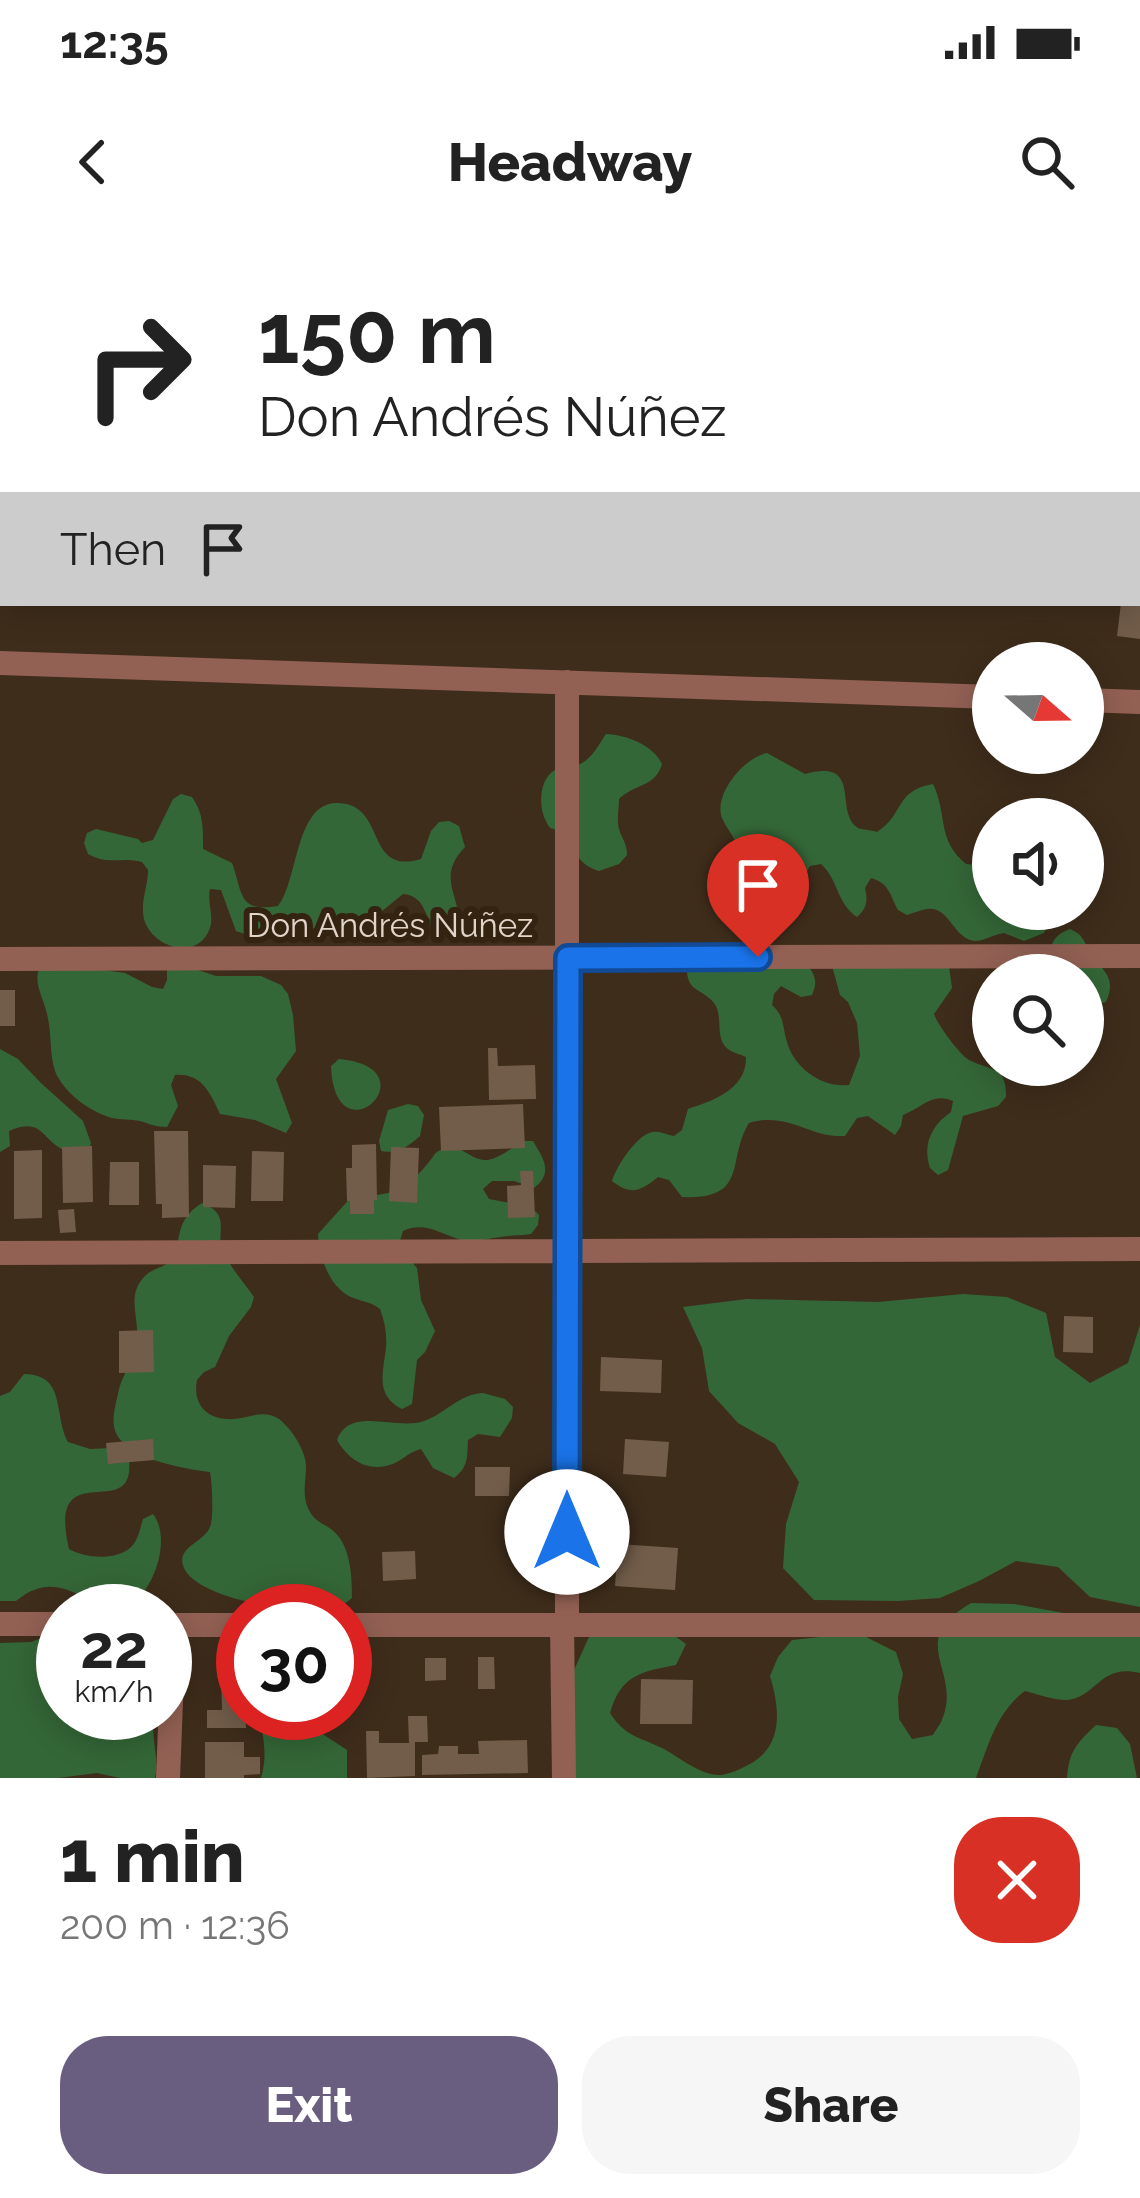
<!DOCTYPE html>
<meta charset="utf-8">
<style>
:root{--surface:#fff;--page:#f6f6f6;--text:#222;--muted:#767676;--accent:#6a5e80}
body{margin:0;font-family:Raleway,sans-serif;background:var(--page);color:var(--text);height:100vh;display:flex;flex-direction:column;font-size:45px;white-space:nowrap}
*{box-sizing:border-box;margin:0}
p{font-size:39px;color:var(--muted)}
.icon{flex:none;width:66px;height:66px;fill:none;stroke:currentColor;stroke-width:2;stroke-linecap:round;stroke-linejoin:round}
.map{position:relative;height:1538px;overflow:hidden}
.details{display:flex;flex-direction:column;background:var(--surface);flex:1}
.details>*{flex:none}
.top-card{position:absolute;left:0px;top:0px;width:1140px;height:366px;box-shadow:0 6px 30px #0003;background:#fff;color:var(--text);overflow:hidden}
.needle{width:78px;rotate:110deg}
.tools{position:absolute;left:972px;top:402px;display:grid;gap:24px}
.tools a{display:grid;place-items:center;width:132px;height:132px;border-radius:50%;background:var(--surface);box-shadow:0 6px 30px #0003;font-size:60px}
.speed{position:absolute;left:36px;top:1344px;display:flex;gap:24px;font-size:60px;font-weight:700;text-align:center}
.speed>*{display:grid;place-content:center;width:156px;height:156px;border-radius:50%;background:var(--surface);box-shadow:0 6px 30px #0003;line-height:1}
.speed small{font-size:30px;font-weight:400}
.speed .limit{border:18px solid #d22;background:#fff;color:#111}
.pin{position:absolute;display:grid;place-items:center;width:102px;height:102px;color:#fff;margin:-123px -51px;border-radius:50% 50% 50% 0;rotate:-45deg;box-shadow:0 0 12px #0007}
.pin .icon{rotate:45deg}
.me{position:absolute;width:132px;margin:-66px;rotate:0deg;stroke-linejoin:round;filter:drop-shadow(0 0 9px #0008)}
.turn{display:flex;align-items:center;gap:42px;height:252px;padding:0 60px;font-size:54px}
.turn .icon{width:156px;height:156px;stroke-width:2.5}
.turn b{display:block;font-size:84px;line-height:102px}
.then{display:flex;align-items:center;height:114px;padding:0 60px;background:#0003;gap:24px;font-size:45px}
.round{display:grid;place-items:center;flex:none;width:126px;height:126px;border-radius:48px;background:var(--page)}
.head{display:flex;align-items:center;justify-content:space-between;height:204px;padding:0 60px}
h1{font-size:72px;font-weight:800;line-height:90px}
.cta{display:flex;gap:24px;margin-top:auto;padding:24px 60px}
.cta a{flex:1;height:138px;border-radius:48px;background:var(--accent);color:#fff;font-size:48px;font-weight:800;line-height:138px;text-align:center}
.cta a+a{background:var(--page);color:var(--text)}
.status{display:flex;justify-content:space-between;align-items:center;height:84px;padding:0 60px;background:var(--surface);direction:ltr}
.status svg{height:33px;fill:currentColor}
header{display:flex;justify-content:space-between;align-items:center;height:156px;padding:0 60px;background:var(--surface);font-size:54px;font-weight:800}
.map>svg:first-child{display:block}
.forest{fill:#346737}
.building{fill:#725d4a}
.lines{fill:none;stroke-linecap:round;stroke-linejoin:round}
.lane{stroke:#936154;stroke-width:14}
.street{stroke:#936154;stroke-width:24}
.route-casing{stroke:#114b97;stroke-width:30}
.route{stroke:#1a73e8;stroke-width:21}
.labels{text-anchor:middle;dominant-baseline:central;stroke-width:12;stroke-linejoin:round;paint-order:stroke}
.street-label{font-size:33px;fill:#e1d5ca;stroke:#352311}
</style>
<div class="status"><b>12:35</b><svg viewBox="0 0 49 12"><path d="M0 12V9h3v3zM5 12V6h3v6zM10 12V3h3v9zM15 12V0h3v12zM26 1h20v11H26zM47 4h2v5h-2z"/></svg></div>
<header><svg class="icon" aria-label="back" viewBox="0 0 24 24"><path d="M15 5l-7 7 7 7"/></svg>Headway<svg class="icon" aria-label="search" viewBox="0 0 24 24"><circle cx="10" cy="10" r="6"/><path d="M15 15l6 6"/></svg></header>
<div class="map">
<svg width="1140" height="1538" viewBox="0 0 1140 1538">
<rect width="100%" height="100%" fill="#3f2d1b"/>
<path class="forest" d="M606,494C627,495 653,505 662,524C655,548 635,543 619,559C619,569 616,582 620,592C624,602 627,605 627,615L619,624L599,631C573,623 577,606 560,593C550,585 552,593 546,581C538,567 539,539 555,530C564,526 574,529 582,523C593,517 599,504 606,494Z
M767,513L805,534C864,518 833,572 858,588C860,589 875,591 877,592C905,574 894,551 933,544C948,575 936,599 966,624L988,626L993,629V669H1055L1044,693L1024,701L1004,693C994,694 984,701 975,701C953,699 950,666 927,669C920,670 914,673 907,675L898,670C890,655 889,643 871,638L865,648C868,661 867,668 857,677C837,664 838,639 821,624L810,626C801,641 804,652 804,668C793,673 779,678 768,671C748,660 746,631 740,612C736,599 727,589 722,578C713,554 745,517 767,513Z
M181,554L192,557C204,574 203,589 203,609L232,623C243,652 237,673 278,666C298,642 295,564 336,563C388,562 363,636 421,619L431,591L439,582L449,581L459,586L465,607C431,642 470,661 455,698L435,691C424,675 425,656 403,654L376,676L333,680L305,692L283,688L256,698L236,691L221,650L210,649C207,662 214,676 210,688C198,722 152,708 144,679C140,662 148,647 148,630L142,622C121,616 110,626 88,614L84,603L87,593L96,589L138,599L142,603L153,600L173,559Z
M1070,689C1084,695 1083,701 1091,713C1103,732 1117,737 1106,762L1095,765L1083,778V735H999L1011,725C1028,730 1037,734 1050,721C1049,705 1054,694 1070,689Z
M800,717C812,730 820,738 812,755L801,757L781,746L774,754L772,765C785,777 782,786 787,802C794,828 822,848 849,845L860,816L857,783L848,762L840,755L831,722L949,726L952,748L934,774C937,784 960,815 969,820C991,831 1007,826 1006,857L998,866L963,876L948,930L938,935L930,928C922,904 932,885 951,872L953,861C932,852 922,868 903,875L901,886L895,895L868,876L857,878L845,896C809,898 788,871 749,883C726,920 750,960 682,957L669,940L658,937C641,951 631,956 612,941C616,927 637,894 653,892C660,891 667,895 674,896L682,890L688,869C713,861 747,849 746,817C740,814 733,813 728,809C714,798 724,776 714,763C701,747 686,753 687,726Z
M43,722L125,733L152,747L163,749L167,740V730L174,722L216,736H261L281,745L288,754L293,775L296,811L276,839L292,883L286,893L255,880L220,874C210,853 202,833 175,835L171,845L178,866L167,887C156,887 150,884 140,881C131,879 121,880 112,878C90,872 63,852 55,831C49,812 52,793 47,774C43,755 30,740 43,722Z
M0,809L18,819L41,843L83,881L91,903L88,914C81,913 73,913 66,911C41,901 44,876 9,891L10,906L0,912Z
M339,819C435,828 335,924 331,826Z
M408,864L418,866L424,875L420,896C408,907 397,914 381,911L379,901L388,870Z
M522,901H533C543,918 554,933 534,948L514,941H492L483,949L489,959L531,967L539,975L538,985L531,994C521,996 511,995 501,997C486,998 477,1004 461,1000C441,994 424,981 403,991L400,1001L402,1011L417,1028L421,1060L435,1091L425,1112L417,1120L412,1164L402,1169C375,1155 383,1133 386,1108C387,1095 385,1082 380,1069C370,1061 362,1062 351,1057C329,1047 319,1016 318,994L354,954C389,959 407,949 429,922C436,914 433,913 443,909C461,902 471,922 488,920C500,918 512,908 522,901Z
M202,963C234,976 213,993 224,1014C232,1029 244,1043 254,1057L251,1067L229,1096L215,1127L204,1132L197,1140C192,1165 208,1181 234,1179C250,1178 263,1169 279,1179C291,1188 306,1211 306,1226C306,1243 301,1255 310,1272C315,1281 322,1283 331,1289C351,1304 352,1336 352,1358L343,1365C332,1362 319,1356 307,1355C294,1354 283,1361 271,1363C250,1366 196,1350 185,1330C173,1307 203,1304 210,1287C214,1278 212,1241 210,1232C185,1229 118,1218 114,1186C112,1175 117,1160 119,1149C123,1134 133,1122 136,1106C142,1081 124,1057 145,1036C154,1027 167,1027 176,1018C179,994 179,977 202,963Z
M963,1054L1007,1057L1046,1073L1055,1117L1090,1143L1128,1123L1140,1085V1367L1090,1357L1058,1327L1016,1321L979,1341L940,1358L898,1361L814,1360L783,1328L786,1284L799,1242L775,1204L738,1183L709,1151L702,1108L683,1067L747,1059L878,1062Z
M24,1134C67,1135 53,1174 68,1202L90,1209L112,1208L129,1220C136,1286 46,1211 69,1309C85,1318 114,1321 130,1308C138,1301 140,1289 143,1279L153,1274C172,1299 154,1348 131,1366C81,1371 61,1324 16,1361H0V1156L10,1152Z
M483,1153L505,1159L513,1167L512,1178L500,1197L478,1194L468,1200C467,1216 469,1227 454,1238L433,1228L421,1209C409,1212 405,1218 395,1223C370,1234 349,1221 337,1200C350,1165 396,1191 424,1181C445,1174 459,1154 483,1153Z
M971,1363L1014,1364L1101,1380H1140V1433C1099,1423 1097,1458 1066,1460C1054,1460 1037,1454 1025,1451C997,1471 988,1506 976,1538H576L571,1437L588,1399L603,1381L668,1391L686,1404L676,1425C640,1432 621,1435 610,1473C626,1497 637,1496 662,1508C680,1517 700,1536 721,1535C729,1534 741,1529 748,1525C784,1507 780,1469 770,1436L778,1417L792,1400L858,1393L896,1412L903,1434L898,1457L899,1479L912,1499L933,1495C936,1489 941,1484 943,1477C961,1429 905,1402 971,1363Z
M63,1390V1473H155C149,1494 160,1516 155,1538H120L97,1533L58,1538H0V1403L31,1402Z
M259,1473H304L312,1487L347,1510V1538H261C268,1514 263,1497 259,1473Z
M1096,1485L1117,1488L1130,1504L1137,1538H1067C1069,1511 1077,1503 1096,1485Z"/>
<path class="building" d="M1121,363H1140V399L1117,396Z
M0,750H15V786H0Z
M488,808H497L498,826L535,825L536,859L489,860Z
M523,864L525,908L441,911L439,867Z
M154,891H188L189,977L162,978V964H156Z
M376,904L377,960H374V974H350V961H347L346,928H352V905Z
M92,906L93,962L63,963L62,907Z
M391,907L419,908L417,963L389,961Z
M42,910V978L14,979V911Z
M252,911L284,912L283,961H251Z
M110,922H139V965H109Z
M203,925L236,926L235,968L203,967Z
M520,931H533L535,977L508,978L507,946L521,945Z
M74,969L76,992L60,993L58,970Z
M1064,1076L1093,1077V1113L1063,1112Z
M153,1090L154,1132L119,1133V1091Z
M601,1117L662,1120L661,1153L600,1151Z
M153,1199L154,1220L108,1224L106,1203Z
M625,1199L669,1202L666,1237L623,1234Z
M475,1227H510L509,1256H475Z
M618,1304L678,1308L675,1350L615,1346Z
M415,1311L416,1339L383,1341L382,1312Z
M478,1417H494L495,1449H478Z
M425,1418H446V1440L425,1441Z
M221,1435H243L246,1488H207V1470H222Z
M641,1439L693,1440L692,1484H640Z
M408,1476H427L428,1502H415V1536L367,1538L366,1491H379V1503H409Z
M527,1500L528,1533L422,1535V1515L438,1514L439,1506H458V1514H479L478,1501Z
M205,1502H244V1517H260V1534L244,1535V1538H205Z"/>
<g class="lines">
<path class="lane" d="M1137,161H1140"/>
<path class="street" d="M240,3V0
M0,423L993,457
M1083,460L1140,462
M0,719L1140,716
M0,1013L1140,1009
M0,1384H63
M165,1385H243
M345,1385H1140
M562,1385L564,1538
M567,1385V442
M168,1538L174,1385"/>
</g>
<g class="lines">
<g class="route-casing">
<path id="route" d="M567,1292L568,718L758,717"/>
</g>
<use href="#route" class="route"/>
</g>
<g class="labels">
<g class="street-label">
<text x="390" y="685">Don Andrés Núñez</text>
</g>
</g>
</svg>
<div class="tools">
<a><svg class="needle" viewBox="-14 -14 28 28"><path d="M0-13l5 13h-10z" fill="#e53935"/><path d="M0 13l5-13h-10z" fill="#767676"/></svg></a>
<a><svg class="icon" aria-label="sound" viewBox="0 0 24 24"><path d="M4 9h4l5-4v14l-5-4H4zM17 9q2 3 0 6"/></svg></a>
<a><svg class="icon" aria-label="search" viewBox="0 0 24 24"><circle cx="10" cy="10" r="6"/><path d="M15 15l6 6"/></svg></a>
</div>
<div class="speed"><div>22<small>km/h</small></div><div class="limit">30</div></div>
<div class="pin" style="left:758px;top:717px;background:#d93025"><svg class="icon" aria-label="arrive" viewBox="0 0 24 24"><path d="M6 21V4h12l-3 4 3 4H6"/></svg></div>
<svg class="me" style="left:567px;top:1292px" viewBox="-20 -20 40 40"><circle r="19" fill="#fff"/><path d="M0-13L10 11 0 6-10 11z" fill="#1a73e8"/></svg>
<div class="top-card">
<div class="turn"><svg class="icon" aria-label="right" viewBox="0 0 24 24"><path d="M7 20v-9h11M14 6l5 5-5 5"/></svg><div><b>150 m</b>Don Andrés Núñez</div></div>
<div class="then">Then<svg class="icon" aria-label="arrive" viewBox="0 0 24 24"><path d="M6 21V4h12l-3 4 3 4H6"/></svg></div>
</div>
</div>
<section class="details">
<div class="head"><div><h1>1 min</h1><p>200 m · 12:36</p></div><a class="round" style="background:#d93025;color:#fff"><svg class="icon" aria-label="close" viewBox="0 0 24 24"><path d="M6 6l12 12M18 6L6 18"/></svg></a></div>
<div class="cta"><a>Exit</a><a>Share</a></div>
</section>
